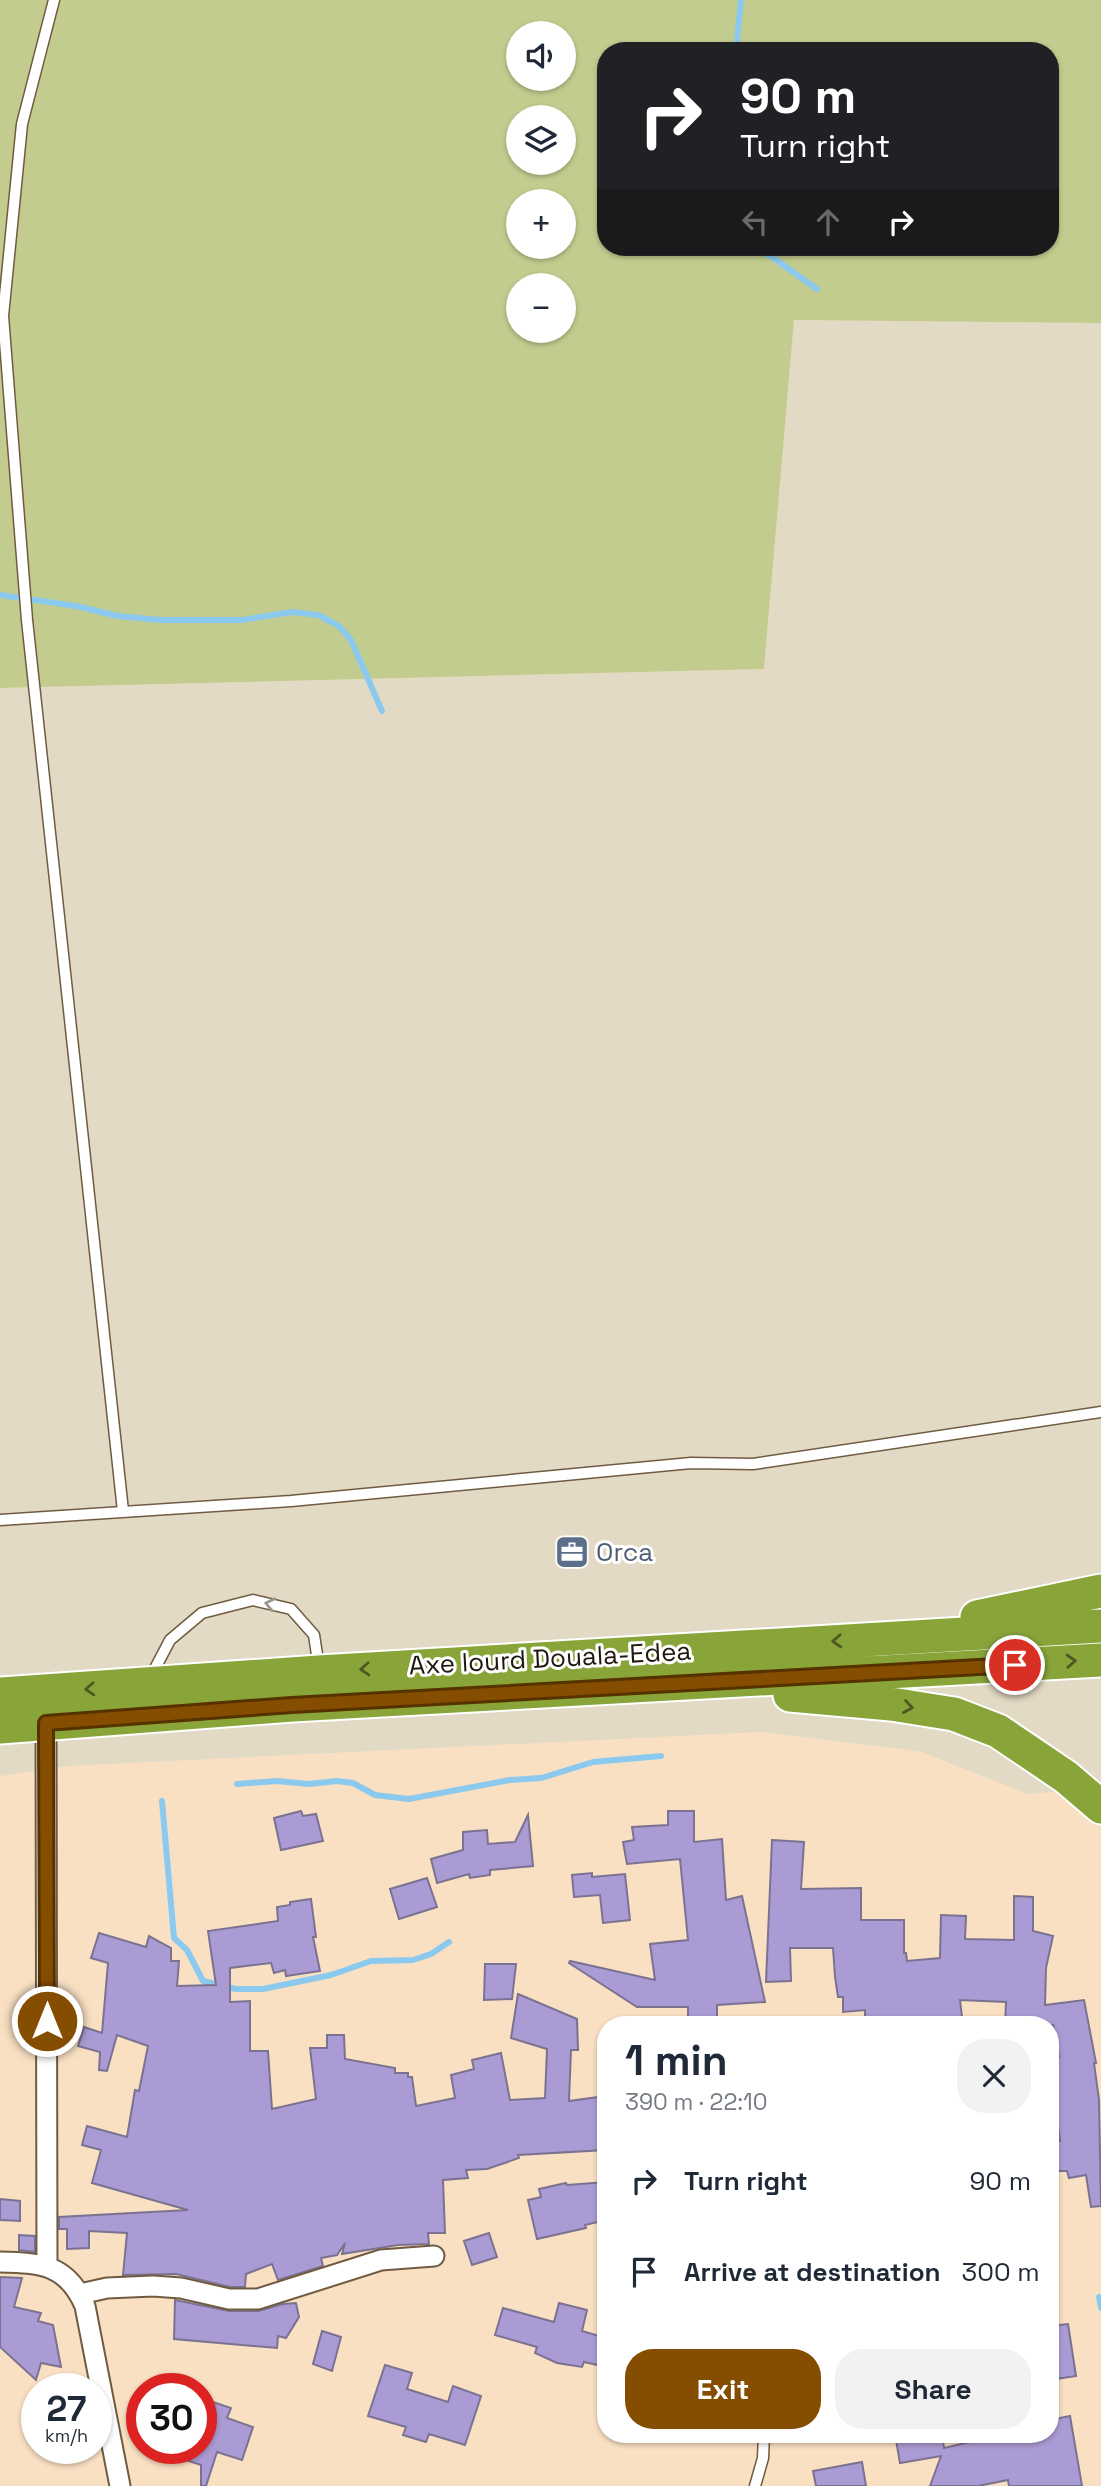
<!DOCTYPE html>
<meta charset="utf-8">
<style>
:root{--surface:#fff;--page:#f2f2f3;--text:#1f2937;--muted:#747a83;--accent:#854d00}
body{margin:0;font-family:"Space Grotesk",sans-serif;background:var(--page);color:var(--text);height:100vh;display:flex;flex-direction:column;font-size:26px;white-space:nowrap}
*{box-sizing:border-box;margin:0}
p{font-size:23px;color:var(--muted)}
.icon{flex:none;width:38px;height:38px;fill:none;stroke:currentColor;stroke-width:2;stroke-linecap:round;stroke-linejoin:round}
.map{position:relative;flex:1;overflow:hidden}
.side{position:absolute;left:597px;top:2016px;width:462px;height:427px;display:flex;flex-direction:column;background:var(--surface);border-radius:28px;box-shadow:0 2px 5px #0004}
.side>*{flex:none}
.guide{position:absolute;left:597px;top:42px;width:462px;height:214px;border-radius:28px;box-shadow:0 2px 5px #0004;background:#202124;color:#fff;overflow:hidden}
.controls{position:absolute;left:506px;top:21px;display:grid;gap:14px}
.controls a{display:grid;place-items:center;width:70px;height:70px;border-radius:50%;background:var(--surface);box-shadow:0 2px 5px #0004;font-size:35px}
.speed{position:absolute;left:21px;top:2373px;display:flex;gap:14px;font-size:35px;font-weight:700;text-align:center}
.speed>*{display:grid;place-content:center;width:91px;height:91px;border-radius:50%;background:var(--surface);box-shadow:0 2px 5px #0004;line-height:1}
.speed small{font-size:18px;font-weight:400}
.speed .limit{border:10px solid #d22;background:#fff;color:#111}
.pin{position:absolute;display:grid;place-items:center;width:60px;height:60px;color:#fff;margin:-30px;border:4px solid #fff;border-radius:50%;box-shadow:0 2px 7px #0007}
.me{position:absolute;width:77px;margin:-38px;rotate:0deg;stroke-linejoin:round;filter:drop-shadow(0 0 5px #0008)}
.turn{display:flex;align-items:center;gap:24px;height:147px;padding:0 28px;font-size:32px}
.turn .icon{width:91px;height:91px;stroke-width:2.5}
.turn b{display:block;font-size:49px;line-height:60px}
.lanes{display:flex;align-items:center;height:66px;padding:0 28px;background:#0003;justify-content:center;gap:35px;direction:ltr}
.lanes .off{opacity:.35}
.round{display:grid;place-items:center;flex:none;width:74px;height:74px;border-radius:28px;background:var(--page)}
.headline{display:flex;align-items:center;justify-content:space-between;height:119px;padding:0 28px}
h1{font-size:42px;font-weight:800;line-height:52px}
.button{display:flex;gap:14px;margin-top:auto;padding:14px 28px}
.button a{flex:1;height:80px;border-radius:28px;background:var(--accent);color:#fff;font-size:28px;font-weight:800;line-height:80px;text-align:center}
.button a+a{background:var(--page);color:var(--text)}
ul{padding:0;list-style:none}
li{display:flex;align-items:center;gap:21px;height:91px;padding:0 28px}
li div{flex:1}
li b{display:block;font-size:26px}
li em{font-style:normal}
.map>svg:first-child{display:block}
.industrial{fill:#e3dac5}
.green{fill:#c3cc8f;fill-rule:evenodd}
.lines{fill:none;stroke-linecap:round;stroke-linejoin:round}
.stream{stroke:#8bcaee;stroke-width:6}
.building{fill:#ab9bd4;stroke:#7b7291;stroke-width:2}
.lane-casing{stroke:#705b41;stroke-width:13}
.street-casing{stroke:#705b41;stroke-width:23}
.highway-casing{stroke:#fff;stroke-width:37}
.lane{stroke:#fff;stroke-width:10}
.street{stroke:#fff;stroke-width:19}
.highway{stroke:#89a53a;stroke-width:33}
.oneway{stroke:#9b9793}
.oneway2{stroke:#505722}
.route-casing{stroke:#563200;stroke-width:18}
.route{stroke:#854d00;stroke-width:12}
.labels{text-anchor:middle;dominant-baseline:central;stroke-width:6;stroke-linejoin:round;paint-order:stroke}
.service-label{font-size:26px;fill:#4e5e75;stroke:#fff;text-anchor:start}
.street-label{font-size:26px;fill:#21180e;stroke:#fff}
</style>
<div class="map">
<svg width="1101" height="2486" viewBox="0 0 1101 2486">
<rect width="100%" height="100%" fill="#f9e0c3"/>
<path class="industrial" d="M794,320L1101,323V1788L1028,1794L919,1751L760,1732L68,1766L0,1776V688L764,669Z"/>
<path class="green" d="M0,0H1101V323L794,320L764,669L0,688ZM518,33H564V79H518ZM606,51H1050V247H606ZM518,117H564V163H518ZM518,201H564V247H518ZM518,285H564V331H518Z"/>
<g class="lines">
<path class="stream" d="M736,51L741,0
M751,247L772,257L817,289
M0,595L76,606L118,616L160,620H242L292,612L318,615L339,626L351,640L382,711
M237,1784L277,1781L309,1784L337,1781L353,1783L375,1795L409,1799L510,1780L541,1778L593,1762L661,1756
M162,1801L174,1938L187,1950L203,1981L236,1989H263L331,1975L371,1961L413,1960L431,1954L449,1942
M1099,2297L1101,2308"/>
</g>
<path class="building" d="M301,1811L303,1816L316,1814L323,1841L281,1850L274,1818Z
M668,1811H694V1842L722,1839L726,1900L742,1896L765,2002L717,2005V2025H688V2007H637L569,1963L570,1961L655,1980L650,1944L688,1940L680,1859L627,1864L623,1842L634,1840L632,1827L668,1825Z
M528,1815L533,1866L490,1870V1875L470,1878L469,1874L437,1883L431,1859L463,1850V1832L487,1830L488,1844L515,1842Z
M772,1840L804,1842L801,1889L861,1888V1920H904V1953H906L907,1961L940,1958L941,1915L966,1916L965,1939L1014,1940V1896L1033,1897V1931L1053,1936L1046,1968L1045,2005L1084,2000L1096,2063H1094L1099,2100L1101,2206L1091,2207L1086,2175L1069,2178L1067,2171H1050V2140L1060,2141L1054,2102L1055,2057H1059L1053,2025H1005L1006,2002L960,2000L963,2025H865V2010L843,2012V1997H838L835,1977L833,1948H790L791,1981L766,1982Z
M592,1873V1877L625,1874L630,1920L603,1923L600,1895L574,1897L572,1875Z
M427,1878L437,1907L399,1919L390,1889Z
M311,1899L316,1937H313L320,1971L286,1976L285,1970L274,1973L271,1963L230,1968V2002L250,2001V2051H268L272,2109L316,2099L310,2048H327V2035H344L345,2059L395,2068V2073H408V2077H412L416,2106L455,2098L451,2075L474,2069L472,2060L501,2053L510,2100L545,2098L547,2049L511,2038L518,1994L577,2019L578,2050H571L569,2101L606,2096V2150L518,2155L519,2158L487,2169L466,2170L468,2178L443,2180L445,2233H428L429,2244L398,2245L342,2254L345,2243L337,2255L321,2258L323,2266L278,2280L272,2264L246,2274L245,2287H230L176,2274L123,2275L127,2233L89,2231V2248L67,2249V2229H59V2217L188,2210L92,2183L101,2150L82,2145L87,2126L127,2137L135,2090L139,2091L148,2046L117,2035L107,2071L99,2070L100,2052L78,2046L84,2027L102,2033L108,1963L91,1958L99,1933L146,1947L149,1936L171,1948V1961H179L177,1986L216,1985L208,1931L278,1921L277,1907L290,1905V1902Z
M485,1964H516L512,1999L484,2000Z
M606,2182V2220L585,2225L586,2228L537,2239L528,2200L541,2197L539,2189L566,2183L567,2185Z
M0,2199L20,2201V2221L0,2220Z
M489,2233L497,2257L472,2265L464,2241Z
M19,2235L35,2236V2252L19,2250Z
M0,2277L22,2278L14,2307L41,2313L38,2321L53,2325L61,2367L41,2363L36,2380L0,2347Z
M175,2300L229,2311H258L283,2304L296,2303L299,2317L286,2338L278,2336L277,2348L174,2339Z
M559,2303L587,2310L582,2331L606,2338V2367L584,2362L582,2367L557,2363L535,2353L537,2347L495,2335L503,2308L554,2322Z
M1068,2324L1076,2376L1050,2380V2326Z
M322,2331L341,2337L332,2371L313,2364Z
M385,2365L412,2373L407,2389L448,2402L453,2386L481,2396L465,2445L429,2434L426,2442L403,2435L406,2427L368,2416Z
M201,2398L231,2408L227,2418L253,2427L242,2460L217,2452L206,2486H201V2465L159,2451L160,2448H201Z
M1070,2416L1082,2486H1009L1008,2480L978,2486H930L941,2456L900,2463L895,2434H942L944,2448L1004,2434H1050V2420Z
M862,2462L866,2486H816L813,2471Z"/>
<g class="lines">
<g class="lane-casing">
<path id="lane" d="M54,0L22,124L3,316L27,620L123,1511
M0,1520L291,1501L691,1463L753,1464L1101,1412
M150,1678L170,1640L202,1613L253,1600L291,1609L314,1635L319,1668
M755,2486L763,2458L764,2434"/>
</g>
<g class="street-casing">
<path id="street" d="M46,1723L47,2265
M0,2262C41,2263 67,2264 85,2306L120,2486
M80,2294L107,2288L153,2286L181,2288L229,2299H258L381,2260L434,2256"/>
</g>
<g class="highway-casing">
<path id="highway" d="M977,1617L1101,1591
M0,1694L319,1672L1101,1626
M790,1695L891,1704L954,1714L998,1731L1066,1777L1101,1807
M0,1727L292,1705L1101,1660"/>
</g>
<use href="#lane" class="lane"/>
<use href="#street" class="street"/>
<use href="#highway" class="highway"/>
</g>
<defs><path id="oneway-chevron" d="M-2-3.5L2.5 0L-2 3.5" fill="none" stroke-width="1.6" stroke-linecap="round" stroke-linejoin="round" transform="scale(1.75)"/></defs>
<use class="oneway" href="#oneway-chevron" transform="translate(270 1604) rotate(-168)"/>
<g class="oneway2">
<use href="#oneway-chevron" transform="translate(837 1641) rotate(177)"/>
<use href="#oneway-chevron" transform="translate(1071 1661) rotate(-3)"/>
<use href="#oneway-chevron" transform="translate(365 1669) rotate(177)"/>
<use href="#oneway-chevron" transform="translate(90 1689) rotate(177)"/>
<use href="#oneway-chevron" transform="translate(908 1707) rotate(9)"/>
</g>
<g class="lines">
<g class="route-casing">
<path id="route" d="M47,2021L46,1723L292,1705L1015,1665"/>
</g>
<use href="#route" class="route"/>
</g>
<defs>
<g id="office-square" transform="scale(1.75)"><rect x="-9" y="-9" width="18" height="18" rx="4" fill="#5c6f8a" stroke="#fff"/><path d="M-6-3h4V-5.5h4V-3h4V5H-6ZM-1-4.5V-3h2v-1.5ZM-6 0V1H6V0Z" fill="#fff"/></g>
</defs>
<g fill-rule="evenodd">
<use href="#office-square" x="572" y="1552"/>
</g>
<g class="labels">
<g class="service-label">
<text x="596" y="1552">Orca</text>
</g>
<g class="street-label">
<text transform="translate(550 1658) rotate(-3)">Axe lourd Douala-Edea</text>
</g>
</g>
</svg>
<div class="controls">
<a><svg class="icon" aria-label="sound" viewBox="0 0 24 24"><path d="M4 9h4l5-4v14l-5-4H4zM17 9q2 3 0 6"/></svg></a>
<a><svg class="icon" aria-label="layers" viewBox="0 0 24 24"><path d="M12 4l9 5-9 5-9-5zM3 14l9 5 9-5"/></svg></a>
<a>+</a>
<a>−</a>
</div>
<div class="speed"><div>27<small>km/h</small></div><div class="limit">30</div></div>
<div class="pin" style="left:1015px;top:1665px;background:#d93025"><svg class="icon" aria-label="arrive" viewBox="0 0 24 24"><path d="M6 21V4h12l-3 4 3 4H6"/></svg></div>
<svg class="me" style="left:47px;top:2021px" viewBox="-20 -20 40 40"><circle r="17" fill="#854d00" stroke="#fff" stroke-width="3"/><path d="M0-11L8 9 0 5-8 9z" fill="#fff"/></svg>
<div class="guide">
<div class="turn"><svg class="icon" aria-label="right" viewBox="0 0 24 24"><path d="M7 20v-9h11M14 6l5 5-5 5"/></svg><div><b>90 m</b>Turn right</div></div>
<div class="lanes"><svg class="icon off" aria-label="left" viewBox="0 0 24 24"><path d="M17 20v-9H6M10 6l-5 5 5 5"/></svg><svg class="icon off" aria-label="ahead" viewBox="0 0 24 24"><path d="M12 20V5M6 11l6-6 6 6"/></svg><svg class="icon" aria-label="right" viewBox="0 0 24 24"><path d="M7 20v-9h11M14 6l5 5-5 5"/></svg></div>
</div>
<section class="side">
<div class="headline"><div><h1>1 min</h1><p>390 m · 22:10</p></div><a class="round"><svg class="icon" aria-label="close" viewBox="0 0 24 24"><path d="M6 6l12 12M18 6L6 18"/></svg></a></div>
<ul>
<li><svg class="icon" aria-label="right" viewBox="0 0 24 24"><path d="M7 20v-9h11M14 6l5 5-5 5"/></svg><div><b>Turn right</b></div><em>90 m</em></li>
<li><svg class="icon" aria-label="arrive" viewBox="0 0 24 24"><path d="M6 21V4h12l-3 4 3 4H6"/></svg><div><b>Arrive at destination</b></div><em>300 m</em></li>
</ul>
<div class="button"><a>Exit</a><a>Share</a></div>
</section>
</div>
